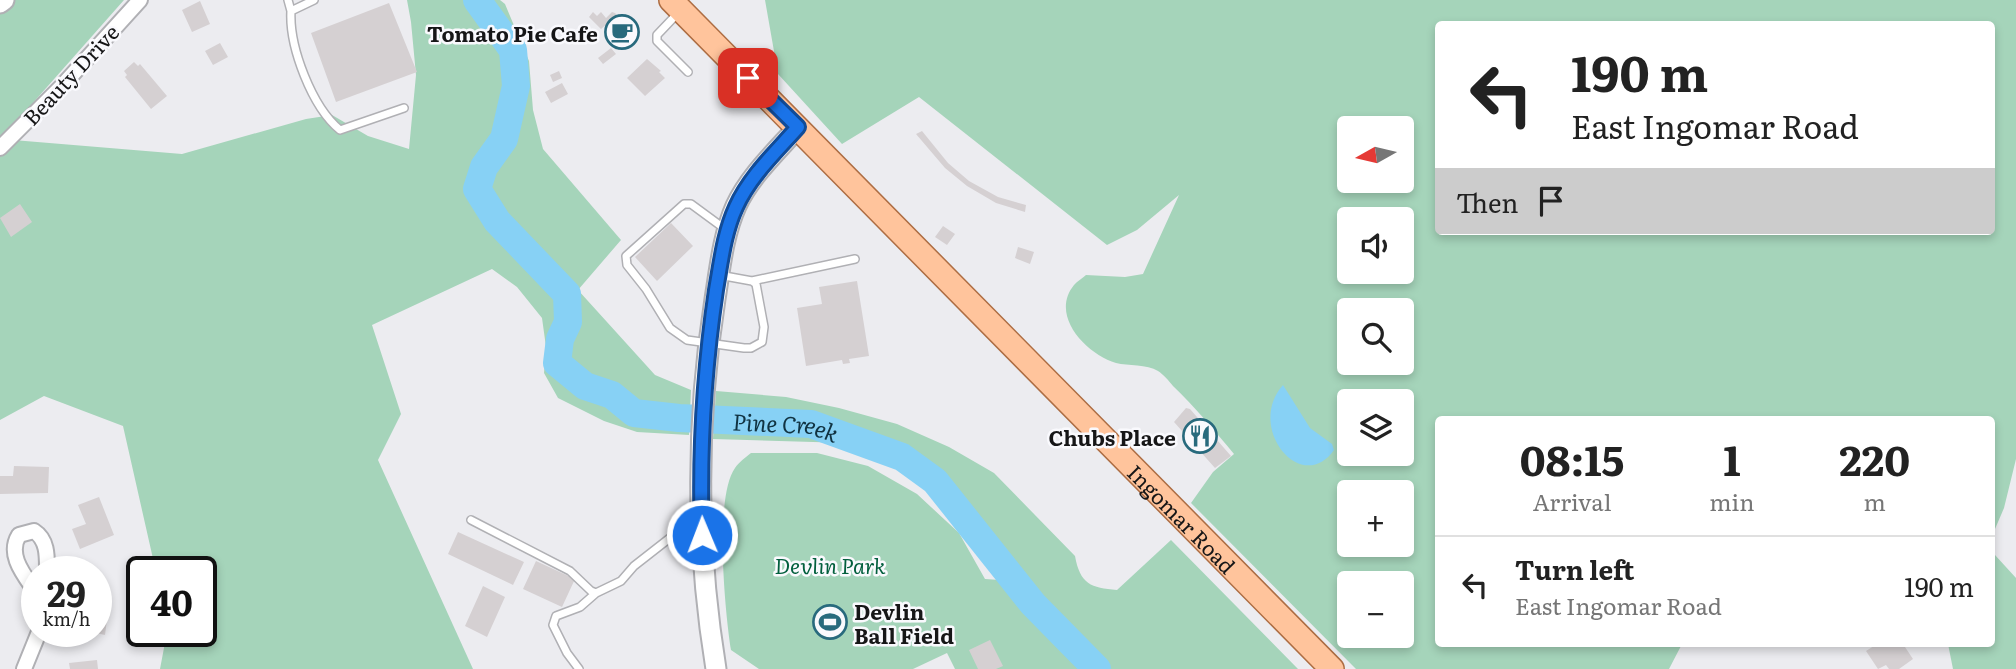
<!DOCTYPE html>
<meta charset="utf-8">
<style>
:root{--surface:#fff;--page:#f2f2f2;--text:#222;--muted:#767676;--line:#e0e0e0}
body{margin:0;font-family:Literata,serif;background:var(--page);color:var(--text);height:100vh;display:flex;flex-direction:column;font-size:26px;white-space:nowrap}
*{box-sizing:border-box;margin:0}
p{font-size:23px;color:var(--muted)}
.icon{flex:none;width:38px;height:38px;fill:none;stroke:currentColor;stroke-width:2;stroke-linecap:round;stroke-linejoin:round}
.map{position:relative;flex:1;overflow:hidden}
.drawer{position:absolute;left:1435px;top:416px;width:560px;height:231px;display:flex;flex-direction:column;background:var(--surface);border-radius:7px;box-shadow:0 4px 10px #0003}
.drawer>*{flex:none}
.hud{position:absolute;left:1435px;top:21px;width:560px;height:214px;border-radius:7px;box-shadow:0 4px 10px #0003;background:#fff;color:var(--text);overflow:hidden}
.needle{width:46px;rotate:262deg}
.fabs{position:absolute;left:1337px;top:116px;display:grid;gap:14px}
.fabs a{display:grid;place-items:center;width:77px;height:77px;border-radius:7px;background:var(--surface);box-shadow:0 4px 10px #0003;font-size:35px}
.speed{position:absolute;left:21px;top:556px;display:flex;gap:14px;font-size:35px;font-weight:700;text-align:center}
.speed>*{display:grid;place-content:center;width:91px;height:91px;border-radius:50%;background:var(--surface);box-shadow:0 4px 10px #0003;line-height:1}
.speed small{font-size:18px;font-weight:400}
.speed .limit{border:4px solid #111;border-radius:10px;background:#fff;color:#111}
.pin{position:absolute;display:grid;place-items:center;width:60px;height:60px;color:#fff;margin:-30px;border-radius:14px;box-shadow:0 4px 10px #0006}
.me{position:absolute;width:77px;margin:-38px;rotate:359deg;stroke-linejoin:round;filter:drop-shadow(0 0 5px #0008)}
.turn{display:flex;align-items:center;gap:24px;height:147px;padding:0 21px;font-size:32px}
.turn .icon{width:91px;height:91px;stroke-width:2.5}
.turn b{display:block;font-size:49px;line-height:60px}
.then{display:flex;align-items:center;height:66px;padding:0 21px;background:#0003;gap:14px;font-size:26px}
.eta{display:flex;justify-content:space-evenly;align-items:center;height:119px;text-align:center}
.eta b{font-size:42px;font-weight:700;line-height:49px}
ul{padding:0;list-style:none}
li{display:flex;align-items:center;gap:21px;height:98px;padding:0 21px;border-top:2px solid var(--line)}
li div{flex:1}
li b{display:block;font-size:26px}
li em{font-style:normal}
.map>svg:first-child{display:block}
.green{fill:#a5d4ba;fill-rule:evenodd}
.water{fill:#87d1f5}
.lines{fill:none;stroke-linecap:round;stroke-linejoin:round}
.river{stroke:#87d1f5;stroke-width:28}
.building{fill:#d5d0d2}
.service-casing{stroke:#b0b0b4;stroke-width:10}
.minor-casing{stroke:#b0b0b4;stroke-width:18}
.tertiary-casing{stroke:#b0b0b4;stroke-width:23}
.primary-casing{stroke:#ad6d43;stroke-width:26}
.service{stroke:#fff;stroke-width:7}
.minor{stroke:#fff;stroke-width:14}
.tertiary{stroke:#fff;stroke-width:19}
.primary{stroke:#ffc49c;stroke-width:23}
.route-casing{stroke:#114b97;stroke-width:18}
.route{stroke:#1a73e8;stroke-width:12}
.labels{text-anchor:middle;dominant-baseline:central;stroke-width:5;stroke-linejoin:round;paint-order:stroke}
.poi-label{font-size:21px;font-weight:bold;fill:#161617;stroke:#f9f9fd;text-anchor:end}
.street-label{font-size:21px;fill:#161617;stroke:#f9f9fd}
.park-label{font-size:21px;font-style:italic;fill:#025f3d;stroke:#f9f9fd}
.water-label{font-size:23px;font-style:italic;fill:#113342;stroke:#f9f9fd}
</style>
<div class="map">
<svg width="2016" height="669" viewBox="0 0 2016 669">
<rect width="100%" height="100%" fill="#ececf0"/>
<path class="green" d="M0,0H124L1,139L182,154L306,119L332,115L368,136L409,149L416,75L411,22L407,0H500L505,4L529,61L533,110L543,149L621,240L578,290L655,375L691,390L689,435L637,432L604,421L558,398L544,373L546,347L542,318L517,287L492,269L372,325L401,414L378,460L473,669H160L167,632H201V572H156L123,426L44,396L0,420Z
M765,0H2016V459L2004,508L1992,536L1995,555L2016,578V669H1953L1948,644H1992V420H1438V644H1682L1669,669H1356L1191,503L1213,472L1234,454C1215,431 1195,407 1173,386C1169,381 1163,374 1158,371C1147,364 1128,366 1116,363C1087,354 1049,316 1074,285C1077,281 1083,278 1086,275L1125,277L1143,274L1179,195L1137,230L1107,245L919,97L842,144L778,74ZM1438,24H1992V231H1438ZM1349,128H1402V180H1349ZM1349,219H1402V271H1349ZM1349,310H1402V362H1349ZM1349,401H1402V453H1349ZM1349,492H1402V544H1349ZM1349,583H1402V635H1349Z
M716,391L786,397L839,408L897,424L949,447L994,473L1075,556C1080,584 1091,588 1117,590L1171,540L1298,669H955L947,653L913,669H759L731,650C725,613 714,497 735,468C739,462 746,457 751,453H817L868,466L917,494L959,533L985,579L1000,580L956,505L906,461L847,443L713,439Z"/>
<path class="water" d="M1283,385L1310,428L1332,444L1334,450C1302,496 1245,428 1283,385Z"/>
<g class="lines">
<path class="river" id="s1" d="M477,0L513,50L516,86L504,139L484,167L477,189L497,221L567,294L568,322L560,339L557,363L585,386L612,395L634,413L679,418L811,424L902,457L935,481L1033,604L1097,669"/>
</g>
<path class="building" d="M200,1L210,24L192,32L182,10Z
M389,3L417,72L336,102L311,33Z
M593,12L597,16L601,12L606,18L612,12L615,13L636,34L616,50L604,37L612,30L607,24L601,29L589,17Z
M220,43L228,57L213,65L205,51Z
M611,48L616,54L603,64L598,58Z
M647,59L661,71L659,72L665,78L645,96L627,78Z
M134,62L138,66L140,64L167,96L151,109L125,77L127,75L124,71Z
M559,71L562,78L553,82L550,75Z
M562,83L568,94L551,103L545,92Z
M922,131L948,163L969,181L998,197L1026,205L1025,212L996,203L967,186L945,168L916,134Z
M20,204L32,222L11,237L0,218Z
M671,223L693,246L657,281L635,257Z
M943,226L955,234L947,245L935,237Z
M1018,247L1034,252L1030,264L1015,258Z
M857,281L869,356L849,359L850,363L843,364L842,360L806,366L797,308L822,304L819,287Z
M1186,408L1190,409L1231,456L1215,468L1174,422Z
M14,466L49,467L48,493L0,494V476H13Z
M99,497L114,535L80,549L72,529L86,524L78,505Z
M458,532L524,562L513,585L448,554Z
M536,561L575,579L562,607L523,589Z
M483,586L505,597L487,637L465,626Z
M96,595L110,597L105,635L96,633Z
M990,640L1003,666L996,669H978L969,650Z
M1877,644H1903L1913,659L1899,669H1889L1886,665L1878,669L1866,651Z
M97,660L98,669H70L69,663Z"/>
<g class="lines">
<g class="service-casing">
<path id="service" d="M288,0L291,11
M314,0L291,11C289,47 312,107 340,130L404,108
M678,13L657,35V41L688,72
M719,275L752,281L756,284L764,327L762,342L751,348H744L687,340L670,328L646,289L627,265L626,256L684,204H691L725,229
M752,281L855,259
M471,520L570,571L591,591L596,593L621,581L634,566L698,516
M579,669L567,653L553,625L556,616L580,607L596,593"/>
</g>
<g class="minor-casing">
<path id="minor" d="M0,148L62,86L140,0
M37,594C26,577 6,556 19,535L34,531C48,540 47,557 47,572
M24,669L39,632"/>
</g>
<g class="tertiary-casing">
<path id="tertiary" d="M0,3L4,0
M716,669C696,547 696,421 715,299C720,268 723,235 736,206C750,176 776,152 798,127"/>
</g>
<g class="primary-casing">
<g id="primary">
<path id="s2" d="M671,0L1332,669"/>
</g>
</g>
<use href="#service" class="service"/>
<use href="#minor" class="minor"/>
<use href="#tertiary" class="tertiary"/>
<use href="#primary" class="primary"/>
</g>
<g class="lines">
<g class="route-casing">
<path id="route" d="M702,535C699,453 704,371 716,290C721,262 724,233 736,207C750,176 776,152 798,127L748,78"/>
</g>
<use href="#route" class="route"/>
</g>
<defs>
<g id="cafe-ring" transform="scale(1.75)"><circle r="9.5" fill="#f9f9fd" stroke="#286a7d" stroke-width="1.5"/><path d="M-5.5-4.5H6V0H3Q3 3.5 0 3.5H-2.5Q-5.5 3.5-5.5 0ZM3-3.2v2h1.7v-2ZM-6 4.5H4V6H-6Z" fill="#286a7d"/></g>
<g id="restaurant-ring" transform="scale(1.75)"><circle r="9.5" fill="#f9f9fd" stroke="#286a7d" stroke-width="1.5"/><path d="M-5-6h1v4h1v-4h1v4h1v-4h1v5L-1.5 .5V6h-2V.5L-5-1ZM5-6V6H3V1.5H1.5Q1.5-4 5-6Z" fill="#286a7d"/></g>
<g id="stadium-ring" transform="scale(1.75)"><circle r="9.5" fill="#f9f9fd" stroke="#286a7d" stroke-width="1.5"/><path d="M0-5a6.5 5 0 1 0 0 10a6.5 5 0 1 0 0-10ZM-3.5-1.8h7v3.6h-7Z" fill="#286a7d"/></g>
</defs>
<g fill-rule="evenodd">
<use href="#cafe-ring" x="622" y="32"/>
<use href="#restaurant-ring" x="1200" y="436"/>
<use href="#stadium-ring" x="830" y="622"/>
</g>
<g class="labels">
<g class="poi-label">
<text x="598" y="32">Tomato Pie Cafe</text>
<text x="1176" y="436">Chubs Place</text>
<text x="854" y="610" text-anchor="start">Devlin<tspan x="854" dy="24">Ball Field</tspan></text>
</g>
<g class="street-label">
<text transform="translate(70 74) rotate(-47)">Beauty Drive</text>
<text stroke="none"><textPath href="#s2" startOffset="728">Ingomar Road</textPath></text>
</g>
<g class="park-label">
<text x="830" y="564">Devlin Park</text>
</g>
<g class="water-label">
<text stroke="none"><textPath href="#s1" startOffset="665">Pine Creek</textPath></text>
</g>
</g>
</svg>
<div class="fabs">
<a><svg class="needle" viewBox="-14 -14 28 28"><path d="M0-13l5 13h-10z" fill="#e53935"/><path d="M0 13l5-13h-10z" fill="#767676"/></svg></a>
<a><svg class="icon" aria-label="sound" viewBox="0 0 24 24"><path d="M4 9h4l5-4v14l-5-4H4zM17 9q2 3 0 6"/></svg></a>
<a><svg class="icon" aria-label="search" viewBox="0 0 24 24"><circle cx="10" cy="10" r="6"/><path d="M15 15l6 6"/></svg></a>
<a><svg class="icon" aria-label="layers" viewBox="0 0 24 24"><path d="M12 4l9 5-9 5-9-5zM3 14l9 5 9-5"/></svg></a>
<a>+</a>
<a>−</a>
</div>
<div class="speed"><div>29<small>km/h</small></div><div class="limit">40</div></div>
<div class="pin" style="left:748px;top:78px;background:#d93025"><svg class="icon" aria-label="arrive" viewBox="0 0 24 24"><path d="M6 21V4h12l-3 4 3 4H6"/></svg></div>
<svg class="me" style="left:702px;top:535px" viewBox="-20 -20 40 40"><circle r="17" fill="#1a73e8" stroke="#fff" stroke-width="3"/><path d="M0-11L8 9 0 5-8 9z" fill="#fff"/></svg>
<div class="hud">
<div class="turn"><svg class="icon" aria-label="left" viewBox="0 0 24 24"><path d="M17 20v-9H6M10 6l-5 5 5 5"/></svg><div><b>190 m</b>East Ingomar Road</div></div>
<div class="then">Then<svg class="icon" aria-label="arrive" viewBox="0 0 24 24"><path d="M6 21V4h12l-3 4 3 4H6"/></svg></div>
</div>
<section class="drawer">
<div class="eta">
<div><b>08:15</b><p>Arrival</p></div>
<div><b>1</b><p>min</p></div>
<div><b>220</b><p>m</p></div>
</div>
<ul>
<li><svg class="icon" aria-label="left" viewBox="0 0 24 24"><path d="M17 20v-9H6M10 6l-5 5 5 5"/></svg><div><b>Turn left</b><p>East Ingomar Road</p></div><em>190 m</em></li>
</ul>
</section>
</div>
